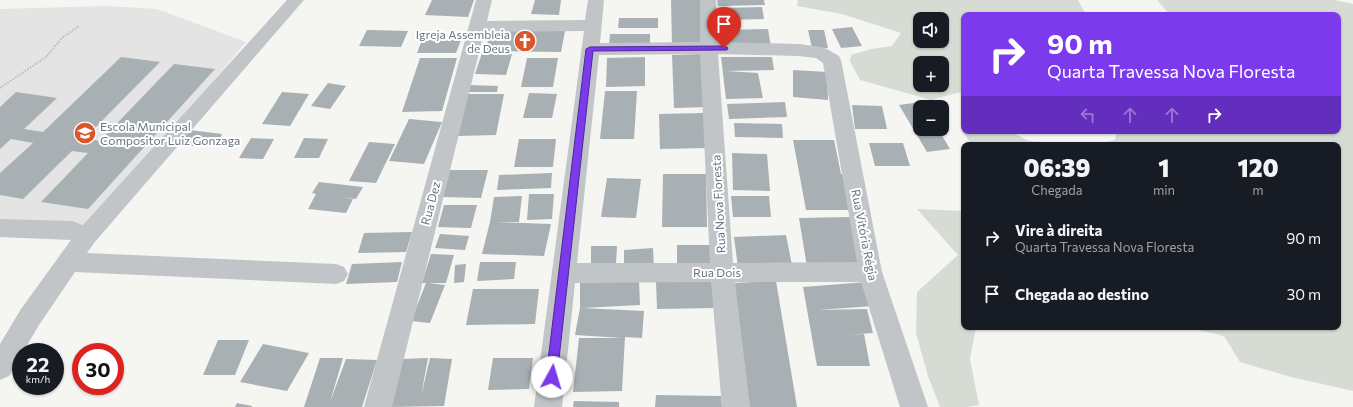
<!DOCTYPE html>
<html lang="pt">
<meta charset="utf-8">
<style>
:root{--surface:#171b24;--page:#242831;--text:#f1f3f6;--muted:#9ea1a6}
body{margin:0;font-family:Commissioner,sans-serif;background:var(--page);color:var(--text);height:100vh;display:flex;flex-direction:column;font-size:15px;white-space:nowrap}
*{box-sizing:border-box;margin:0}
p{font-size:13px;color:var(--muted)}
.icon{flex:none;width:22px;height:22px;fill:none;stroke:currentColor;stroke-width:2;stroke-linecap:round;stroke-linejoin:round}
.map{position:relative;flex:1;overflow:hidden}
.details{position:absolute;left:961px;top:142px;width:380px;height:188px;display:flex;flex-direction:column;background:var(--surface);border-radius:8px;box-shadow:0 1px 3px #0004}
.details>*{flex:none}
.hud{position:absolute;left:961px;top:12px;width:380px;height:122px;border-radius:8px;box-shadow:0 1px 3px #0004;background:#7c3aed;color:#fff;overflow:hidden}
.controls{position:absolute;left:913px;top:12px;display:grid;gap:8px}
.controls a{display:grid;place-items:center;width:36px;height:36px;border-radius:8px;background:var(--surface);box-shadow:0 1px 3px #0004;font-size:20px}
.speed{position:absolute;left:12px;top:343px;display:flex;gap:8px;font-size:20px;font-weight:700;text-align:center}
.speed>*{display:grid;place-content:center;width:52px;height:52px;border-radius:50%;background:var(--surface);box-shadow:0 1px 3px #0004;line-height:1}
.speed small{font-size:10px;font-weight:400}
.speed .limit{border:6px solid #d22;background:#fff;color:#111}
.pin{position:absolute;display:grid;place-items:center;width:34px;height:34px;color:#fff;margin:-41px -17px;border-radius:50% 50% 50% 0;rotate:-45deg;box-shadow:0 0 4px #0007}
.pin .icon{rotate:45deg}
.me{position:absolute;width:44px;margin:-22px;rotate:6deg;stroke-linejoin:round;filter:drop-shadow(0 0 3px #0008)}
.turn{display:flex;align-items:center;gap:14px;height:84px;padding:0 20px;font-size:18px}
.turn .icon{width:52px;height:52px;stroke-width:2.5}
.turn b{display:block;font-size:28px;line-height:34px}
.lanes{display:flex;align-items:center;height:38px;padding:0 20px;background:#0003;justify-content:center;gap:20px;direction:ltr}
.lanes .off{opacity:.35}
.eta{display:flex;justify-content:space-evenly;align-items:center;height:68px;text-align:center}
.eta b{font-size:24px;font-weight:800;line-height:28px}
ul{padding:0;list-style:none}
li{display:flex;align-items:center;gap:12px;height:56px;padding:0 20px}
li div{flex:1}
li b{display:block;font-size:15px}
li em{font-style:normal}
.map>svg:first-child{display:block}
.built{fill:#e3e4e3}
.green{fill:#d6dcd3;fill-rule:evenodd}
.building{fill:#a8b0b4}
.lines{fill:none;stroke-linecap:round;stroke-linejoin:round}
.path{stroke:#bbbdbf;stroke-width:2;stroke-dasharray:1.5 1.5;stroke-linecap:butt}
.minor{fill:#c1c5c8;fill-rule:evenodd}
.route{fill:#7c3aed;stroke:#51269a}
.labels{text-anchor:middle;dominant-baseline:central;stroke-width:4;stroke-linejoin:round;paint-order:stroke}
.poi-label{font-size:12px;fill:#667581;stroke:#fff;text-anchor:end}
.street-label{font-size:12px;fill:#667581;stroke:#fff}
</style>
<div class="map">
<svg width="1353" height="407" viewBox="0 0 1353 407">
<rect width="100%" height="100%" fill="#f5f5f2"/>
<path class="built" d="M106,6L157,9L246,42L94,224L0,226V9Z"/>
<path class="green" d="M798,0H1078L1086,15H964V91L931,100L860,80L850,61L851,55L871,49L892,46L901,33L842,14L797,6ZM920,19H942V41H920ZM920,63H942V85H920Z
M1157,0H1335L1353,4V391L1291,377L1240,362L1224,336L1186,327H1338V145H1093L1115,140L1117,131H1338V15H1170Z
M964,128V131H1009L1029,141L1080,145H972L962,131Z
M917,209L964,211V327H976L970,359L979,405L967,407H940L928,376L916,333L917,292L958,255Z"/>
<path class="building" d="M432,0H474L468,17L425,15Z
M535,0H561L559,15L531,14Z
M671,0H700L703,44L672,45Z
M717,0H764L765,5L718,6Z
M762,7L764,19L725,20L723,8Z
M619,18H658V28H618Z
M852,27L862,46L841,48L832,29Z
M768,29L771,47L728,48L726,30Z
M367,30L408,31L401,47L359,46Z
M491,30L565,31L561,52L485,51Z
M808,30H824L828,48H812Z
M610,34H650V46H609Z
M422,40H461L456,53H417Z
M482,53L512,54L506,75L475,74Z
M703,54L707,107L674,108L672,55Z
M121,57L160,62L85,138L100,141L174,64L215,69L88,209L41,202L88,153L72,151L23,199L0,195V173L33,143L11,139L0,149V107L16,92L57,98L24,129L43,132Z
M645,57V86L606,87L607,58Z
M721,57H772L774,70L726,71L758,73L763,98L726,99Z
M420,58H457L442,111L402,112Z
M527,58H558L553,87H521Z
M793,70L827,72L828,100L793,97Z
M328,83L346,86L330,109L311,106Z
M469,85L498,86L497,92H466Z
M605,91H637L634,139H600Z
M282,92L309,94L290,126L262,124Z
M529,93L557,94L552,118H523Z
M468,94H504L496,135L457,136Z
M785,102L787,117L729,119L727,104Z
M921,102L924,107H920V129H938L950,149L927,152L899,105Z
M852,105L882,106L887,129H855Z
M704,113L707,148L660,149L659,114Z
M409,119L442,122L424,164L389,161Z
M734,123L782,124L783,138L735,137Z
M189,130L222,134L217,146H180Z
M251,138L274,139L263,159L239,158Z
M304,138L328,139L319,158H294Z
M519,139H556L553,167H514Z
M793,140H834L841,174H845L852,210H806Z
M369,142L395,144L376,183L349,181Z
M869,143H903L910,166H875Z
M732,153L767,154L770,191L733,190Z
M450,170H488L481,198L443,197Z
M552,173L551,188L497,190L499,175Z
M663,174H706L707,227H662Z
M607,178L641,179L636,218L601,217Z
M319,182L363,187L356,199L341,197L353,199L346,213L308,209L316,194L312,193Z
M529,194H554L552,219L527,220Z
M522,196L519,222H496L551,224L544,256L482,254L490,222L494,197Z
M731,196H769L771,217H733Z
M444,205H477L471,228L438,227Z
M851,217L861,266L807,267L799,218Z
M412,232L406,252L358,253L364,233Z
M440,234L469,236L465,250L435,248Z
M786,235L792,265L738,267L734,237Z
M677,245H715L716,271L677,270Z
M591,246H617L616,264L591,265Z
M653,248L654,267L624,268V250Z
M431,254L454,255L446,283H429L445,285L430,323L411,321L426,283H422Z
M402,262L397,282L346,284L352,264Z
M480,262H516L514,279L477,281Z
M466,264L464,282L454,283L455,265Z
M639,280L640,305L582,308L644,311L642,338L625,337L622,391L573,392L579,338H622L575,335L580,308V283Z
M712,281L714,308L657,309L656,282Z
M776,281L797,407H749L733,283Z
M867,282L874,306L818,310L867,309L873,333L846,335L864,334L870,366H817L803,287Z
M473,289H539L535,324L466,325Z
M218,340H249L235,375H203Z
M263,344L309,353L287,391L240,382Z
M320,358H343L330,402L346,359L377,360L362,407H304Z
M428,358L421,396L430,358L452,359L444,406L390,407L401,359Z
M493,358H533L529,389L488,390Z
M656,395L721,396L722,407H655Z
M574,401L619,402V407H573Z
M237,403L252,406V407H235Z"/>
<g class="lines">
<path class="path" d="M0,88L46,57L62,38L79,26"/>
<path class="minor" d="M287,0H304L94,243L87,253L336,264L344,267L348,274L344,281L336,284L75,272L39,325L23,352H21V356L9,376L0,380V344L21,309L71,240L0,237V219L72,221L83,225Z
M476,0H492L487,21L585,20L588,0H604L600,43L700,42V0H716L718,42L799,44L821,47L827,49L839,56L841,60L882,272L928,407H900L861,282H735L750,407H722L711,282L575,283L562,407H534L584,31L484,32L392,407H364ZM700,54L710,263H577L599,55ZM718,54L799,56L816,58L823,63L857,262L733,263Z"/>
</g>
<path class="route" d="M724,46L728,48L727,50L593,51L557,377L556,381L552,382L548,381L546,377L586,49L590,47Z"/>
<defs>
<g id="church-disc" transform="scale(1.15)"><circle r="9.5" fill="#da572d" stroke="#fff"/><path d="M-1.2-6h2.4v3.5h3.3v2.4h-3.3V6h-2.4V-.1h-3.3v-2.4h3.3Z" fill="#fff"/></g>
<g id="school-disc" transform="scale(1.15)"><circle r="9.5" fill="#da572d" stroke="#fff"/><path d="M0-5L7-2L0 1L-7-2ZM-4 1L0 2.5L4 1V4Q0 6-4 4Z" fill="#fff"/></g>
</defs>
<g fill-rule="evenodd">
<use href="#church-disc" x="525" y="41"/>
<use href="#school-disc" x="85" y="133"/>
</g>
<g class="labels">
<g class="poi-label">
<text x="510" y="34">Igreja Assembleia<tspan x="510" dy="14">de Deus</tspan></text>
<text x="100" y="126" text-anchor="start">Escola Municipal<tspan x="100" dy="14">Compositor Luiz Gonzaga</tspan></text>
</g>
<g class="street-label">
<text transform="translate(430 203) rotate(-75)">Rua Dez</text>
<text transform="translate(718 204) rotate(-93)">Rua Nova Floresta</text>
<text transform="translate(865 235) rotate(79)">Rua Vitória Régia</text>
<text x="717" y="272">Rua Dois</text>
</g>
</g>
</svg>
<div class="controls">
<a><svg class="icon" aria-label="sound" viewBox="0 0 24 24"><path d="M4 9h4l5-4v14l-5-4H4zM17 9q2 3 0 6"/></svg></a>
<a>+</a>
<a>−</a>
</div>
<div class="speed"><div>22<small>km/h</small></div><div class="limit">30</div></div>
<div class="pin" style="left:724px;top:48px;background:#d93025"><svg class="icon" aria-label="arrive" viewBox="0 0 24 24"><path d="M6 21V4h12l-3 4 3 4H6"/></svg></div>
<svg class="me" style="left:552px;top:377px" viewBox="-20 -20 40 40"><circle r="19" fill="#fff"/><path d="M0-13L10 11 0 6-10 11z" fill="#7c3aed"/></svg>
<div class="hud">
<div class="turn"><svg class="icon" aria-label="right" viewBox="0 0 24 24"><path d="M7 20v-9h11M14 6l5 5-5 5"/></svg><div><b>90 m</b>Quarta Travessa Nova Floresta</div></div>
<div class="lanes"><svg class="icon off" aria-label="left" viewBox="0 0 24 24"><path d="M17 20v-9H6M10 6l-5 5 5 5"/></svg><svg class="icon off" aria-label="ahead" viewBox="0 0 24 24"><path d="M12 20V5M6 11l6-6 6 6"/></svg><svg class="icon off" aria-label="ahead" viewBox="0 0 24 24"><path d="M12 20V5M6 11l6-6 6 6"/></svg><svg class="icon" aria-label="right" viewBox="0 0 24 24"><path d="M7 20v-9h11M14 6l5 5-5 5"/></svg></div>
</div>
<section class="details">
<div class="eta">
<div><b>06:39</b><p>Chegada</p></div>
<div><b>1</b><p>min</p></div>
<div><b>120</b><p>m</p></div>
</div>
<ul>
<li><svg class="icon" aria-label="right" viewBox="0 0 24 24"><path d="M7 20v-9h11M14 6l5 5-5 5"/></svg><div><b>Vire à direita</b><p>Quarta Travessa Nova Floresta</p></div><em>90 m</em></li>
<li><svg class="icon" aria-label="arrive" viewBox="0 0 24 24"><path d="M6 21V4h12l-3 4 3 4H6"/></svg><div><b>Chegada ao destino</b></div><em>30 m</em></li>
</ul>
</section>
</div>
